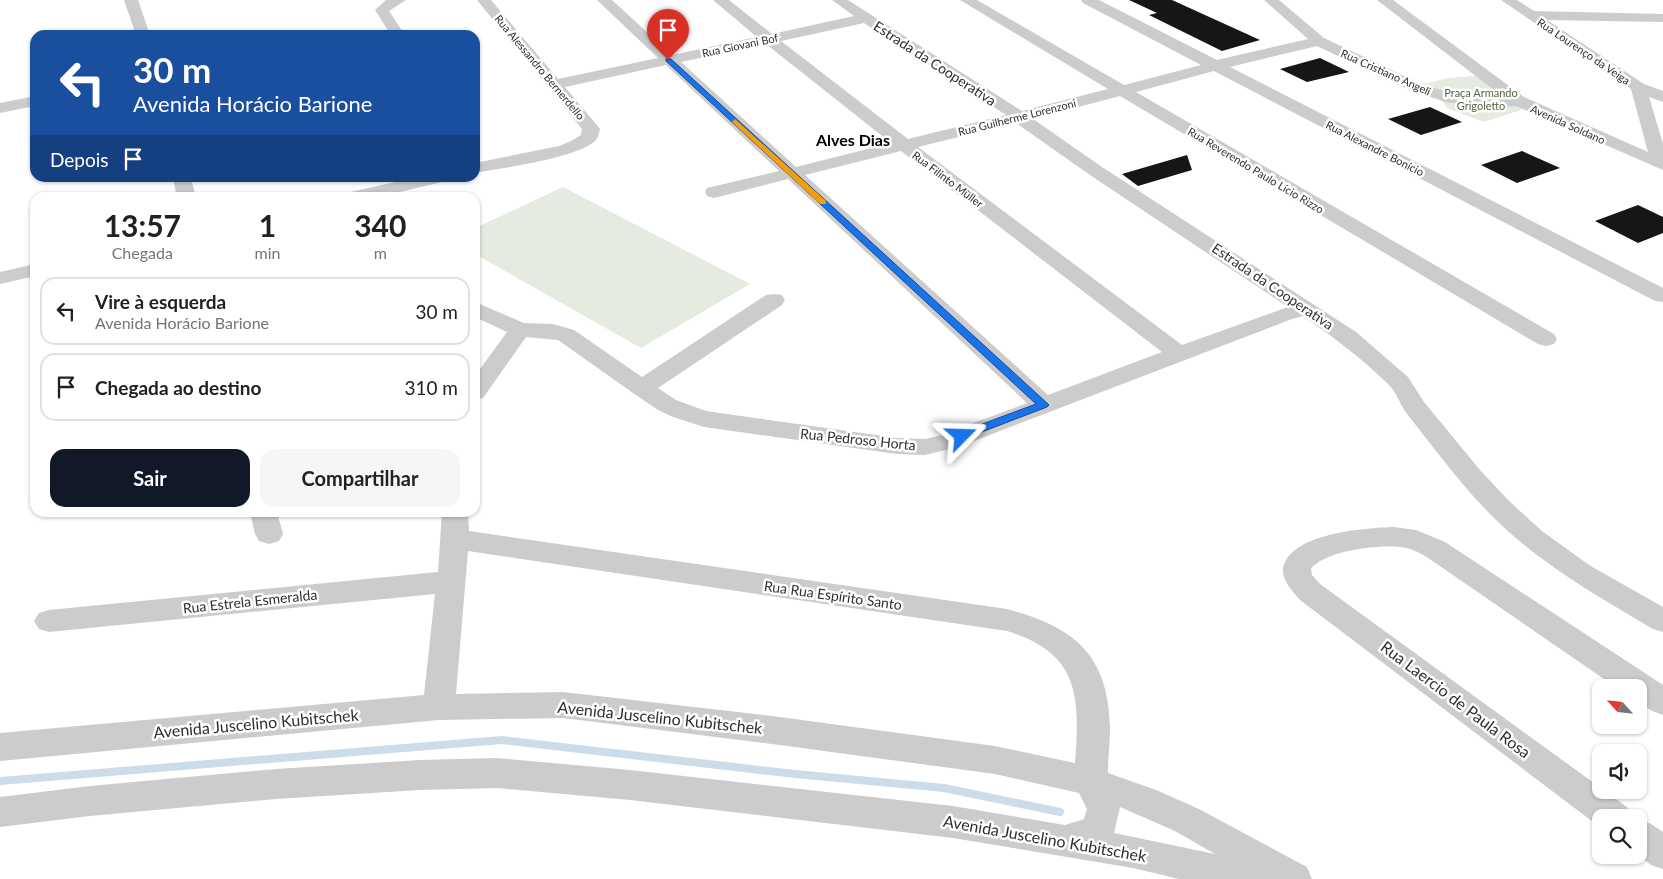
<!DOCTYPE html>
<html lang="pt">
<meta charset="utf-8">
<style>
:root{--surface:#fff;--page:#f6f6f6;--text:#202124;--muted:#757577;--line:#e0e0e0;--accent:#111827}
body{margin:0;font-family:Lato,sans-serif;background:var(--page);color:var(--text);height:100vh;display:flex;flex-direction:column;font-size:19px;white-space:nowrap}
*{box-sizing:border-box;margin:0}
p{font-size:16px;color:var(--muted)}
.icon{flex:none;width:28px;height:28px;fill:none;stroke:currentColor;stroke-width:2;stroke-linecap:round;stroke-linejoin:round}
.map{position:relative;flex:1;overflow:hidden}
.sheet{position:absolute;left:30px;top:192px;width:450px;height:325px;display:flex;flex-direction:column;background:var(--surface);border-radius:15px;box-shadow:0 1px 4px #0004}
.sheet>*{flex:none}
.top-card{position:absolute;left:30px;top:30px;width:450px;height:152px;border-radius:15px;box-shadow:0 1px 4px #0004;background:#1a4fa0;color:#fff;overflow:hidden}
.needle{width:32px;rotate:297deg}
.buttons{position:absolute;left:1592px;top:679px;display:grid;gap:10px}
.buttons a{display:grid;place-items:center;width:55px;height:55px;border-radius:10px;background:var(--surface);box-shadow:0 1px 4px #0004;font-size:25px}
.pin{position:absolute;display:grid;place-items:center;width:42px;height:42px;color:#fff;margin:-51px -21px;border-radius:50% 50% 50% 0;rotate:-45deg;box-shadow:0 0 5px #0007}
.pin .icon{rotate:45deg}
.me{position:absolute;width:55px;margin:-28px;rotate:68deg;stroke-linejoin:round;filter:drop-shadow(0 0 4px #0008)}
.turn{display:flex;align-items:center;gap:18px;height:105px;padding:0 20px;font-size:22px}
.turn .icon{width:65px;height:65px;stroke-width:2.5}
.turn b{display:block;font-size:35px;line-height:42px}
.then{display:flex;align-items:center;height:48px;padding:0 20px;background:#0003;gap:10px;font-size:19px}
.eta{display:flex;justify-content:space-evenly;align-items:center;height:85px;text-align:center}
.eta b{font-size:30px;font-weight:700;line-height:35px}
.cta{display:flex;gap:10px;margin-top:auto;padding:10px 20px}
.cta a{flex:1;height:58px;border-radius:15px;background:var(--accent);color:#fff;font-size:20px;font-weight:700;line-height:58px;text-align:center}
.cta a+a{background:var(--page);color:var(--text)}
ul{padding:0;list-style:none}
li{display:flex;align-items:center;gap:15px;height:68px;margin:0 10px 8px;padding:0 10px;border:2px solid var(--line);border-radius:15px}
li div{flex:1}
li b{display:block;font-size:19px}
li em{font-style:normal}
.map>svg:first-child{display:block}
.green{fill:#e5ebde}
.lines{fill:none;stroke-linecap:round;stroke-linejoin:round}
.stream{stroke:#ccdde9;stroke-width:8}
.building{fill:#161616}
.minor{fill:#ccc;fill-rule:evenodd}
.route{fill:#1a73e8;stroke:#114b97}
.slow{fill:#f59e0b}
.labels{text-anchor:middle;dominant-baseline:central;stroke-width:5;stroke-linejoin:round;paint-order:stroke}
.far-street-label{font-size:11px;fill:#2f2f2f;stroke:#fff}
.far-park-label{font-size:11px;fill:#526740;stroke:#fff}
.street-label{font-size:14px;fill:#2f2f2f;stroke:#fff}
.far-district-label{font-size:16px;font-weight:bold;fill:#000;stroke:#fff}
.near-street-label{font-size:16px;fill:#2f2f2f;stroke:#fff}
</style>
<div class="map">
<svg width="1663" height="879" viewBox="0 0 1663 879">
<rect width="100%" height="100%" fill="#fff"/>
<path class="green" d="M1488,75L1530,107L1484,122L1447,108L1439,95L1419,85L1448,78Z
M563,187L750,284L641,348L475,254V228Z"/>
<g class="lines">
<path class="stream" d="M0,781L502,740L795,774L944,788L1060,812"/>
</g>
<path class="building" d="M1129,0H1172L1260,40L1222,51L1149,15L1157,13Z
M1320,58L1349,72L1307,82L1280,69Z
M1430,107L1462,122L1421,135L1388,119Z
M1522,151L1560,168L1517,183L1481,165Z
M1187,155L1192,170L1138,186L1122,174Z
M1638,205L1663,217V233L1638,243L1595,221Z"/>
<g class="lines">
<path class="minor" d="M124,0H138L150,35H136Z
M386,0H406L389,11L405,35H391L375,10Z
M477,0H491L558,79L658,58L597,0H612L672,55L757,37L713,0H729L772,34L854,16L832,0H848L1022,111L1108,89L960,0H977L1124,85L1201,65L1083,3L1081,0H1099L1217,60L1308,39L1264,0H1279L1324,38L1421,84L1454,94L1491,98L1503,97L1377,0H1393L1524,97L1648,152L1631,89L1501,0H1517L1534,11L1663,14V22L1547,20L1644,84L1663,91V102L1649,97L1663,144V170L1516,106L1491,108L1446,102L1409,90L1317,46L1230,67L1663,288V302L1655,301L1214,71L1136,92L1554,334L1557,339L1554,344L1546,346L1538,344L1120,96L1033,119L1102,167L1356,332L1408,377L1424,402L1480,470L1509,501L1542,531L1589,565L1663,607V632L1653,629C1595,595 1539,563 1492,516C1461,485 1434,448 1407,414C1400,405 1397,393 1389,385C1363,359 1333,337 1303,316L1292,319L958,447L925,455L897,454L704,427L673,417L658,410L633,393L558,340L526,337L483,398L475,400V376L507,332L475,317V302L524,323L553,324L574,330L642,377L766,295L774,294L782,295L785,300L782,305L658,388L676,400L706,411L897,438L925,439L942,435L1027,403L788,179L714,198L707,196L705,192L707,188L779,171L666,65L565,87L600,129C599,133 598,137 596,140C579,158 502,168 475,173V163L559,146L571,141L581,135L582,129ZM864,23L1006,115L908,139L781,41ZM766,44L891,143L796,167L681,62ZM1016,123L1090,175L1288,307L1182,345L918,147ZM901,151L1162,352L1048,395L805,175Z
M35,96V106L0,113V103Z
M173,178H191L196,198H177Z
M413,178H444L442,182L375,198H340L342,194Z
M35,264V276L0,284V272Z
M250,512H277L283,534L279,541L269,544L259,541L255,534Z
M442,512H468L469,531L1007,609C1073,627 1108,653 1110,727C1110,742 1108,758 1108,773L1156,790L1199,809L1307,867L1312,879H1179L1133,868L953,838L630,800L497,788L420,790L276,799L90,816L0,827V797L90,786L276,769L420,760L497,758L630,770L953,806L1065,825L1084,819L1087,809L1079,793L995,774L772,744L563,718L439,720L0,761V733L424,695L435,594L49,632L39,629L34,621L39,613L49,610L438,572ZM468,551L1007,631C1080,653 1080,697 1075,763L995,746L772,716L563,692L456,694ZM1120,807L1175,831L1215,854L1114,833Z
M1394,527L1416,530L1445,542L1663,685V715L1652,711L1639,702V688H1617L1434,562C1427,557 1419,552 1410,549C1389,542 1324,550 1311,569L1312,575L1320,584L1627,807L1632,818H1601V828L1300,600C1294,593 1282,581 1283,570C1287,533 1366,528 1394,527Z
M1639,819L1651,824L1663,832V869L1651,865L1638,855Z"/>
</g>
<path class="route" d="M666,59H671L1047,403L1049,405L1047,407L966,438H958L956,436L958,433L1036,404L666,61Z"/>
<path class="slow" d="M735,119L826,201V204H820L733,123L732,122Z"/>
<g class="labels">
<g class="far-street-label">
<text transform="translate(740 45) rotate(-12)">Rua Giovani Bof</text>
<text transform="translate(1584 51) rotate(34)">Rua Lourenço da Veiga</text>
<text transform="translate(540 67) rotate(50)">Rua Alessandro Bernerdello</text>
<text transform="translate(1386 72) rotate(24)">Rua Cristiano Angeli</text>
<text transform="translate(1017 117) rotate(-14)">Rua Guilherme Lorenzoni</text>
<text transform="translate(1568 124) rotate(24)">Avenida Soldano</text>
<text transform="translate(1375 148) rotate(27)">Rua Alexandre Bonício</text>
<text transform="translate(1256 170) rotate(31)">Rua Reverendo Paulo Lício Rizzo</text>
<text transform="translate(948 179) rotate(37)">Rua Filinto Müller</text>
</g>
<g class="far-park-label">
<text x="1481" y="92">Praça Armando<tspan x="1481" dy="13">Grigoletto</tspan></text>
</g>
<g class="street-label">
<text transform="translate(935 63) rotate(33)">Estrada da Cooperativa</text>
<text transform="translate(1273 286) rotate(34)">Estrada da Cooperativa</text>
<text transform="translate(858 439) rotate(6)">Rua Pedroso Horta</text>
<text transform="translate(833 595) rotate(8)">Rua Rua Espírito Santo</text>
<text transform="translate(250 601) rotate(-6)">Rua Estrela Esmeralda</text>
</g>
<g class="far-district-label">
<text x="853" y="139">Alves Dias</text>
</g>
<g class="near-street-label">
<text transform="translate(1456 699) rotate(37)">Rua Laercio de Paula Rosa</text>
<text transform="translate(660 717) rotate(6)">Avenida Juscelino Kubitschek</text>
<text transform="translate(256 723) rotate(-5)">Avenida Juscelino Kubitschek</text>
<text transform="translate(1045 838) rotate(10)">Avenida Juscelino Kubitschek</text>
</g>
</g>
</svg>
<div class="buttons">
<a><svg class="needle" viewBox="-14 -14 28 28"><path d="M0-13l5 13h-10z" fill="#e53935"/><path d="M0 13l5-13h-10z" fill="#757577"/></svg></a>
<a><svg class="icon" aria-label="sound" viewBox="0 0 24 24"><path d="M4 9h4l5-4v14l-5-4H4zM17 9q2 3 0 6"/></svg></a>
<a><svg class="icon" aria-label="search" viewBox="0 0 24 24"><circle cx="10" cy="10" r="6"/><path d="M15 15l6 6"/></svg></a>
</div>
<div class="pin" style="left:668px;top:60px;background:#d93025"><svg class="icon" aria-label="arrive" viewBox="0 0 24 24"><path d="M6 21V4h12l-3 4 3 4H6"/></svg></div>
<svg class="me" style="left:962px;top:436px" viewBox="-20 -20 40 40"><path d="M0-17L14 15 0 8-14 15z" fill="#1a73e8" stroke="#fff" stroke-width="4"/></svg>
<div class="top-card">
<div class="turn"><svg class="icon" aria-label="left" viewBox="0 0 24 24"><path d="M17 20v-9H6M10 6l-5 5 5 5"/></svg><div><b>30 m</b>Avenida Horácio Barione</div></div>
<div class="then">Depois<svg class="icon" aria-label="arrive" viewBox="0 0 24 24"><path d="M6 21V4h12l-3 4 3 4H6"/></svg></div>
</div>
<section class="sheet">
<div class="eta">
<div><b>13:57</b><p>Chegada</p></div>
<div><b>1</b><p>min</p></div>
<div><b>340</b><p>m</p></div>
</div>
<ul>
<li><svg class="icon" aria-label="left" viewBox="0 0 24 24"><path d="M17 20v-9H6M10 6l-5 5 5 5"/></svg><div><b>Vire à esquerda</b><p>Avenida Horácio Barione</p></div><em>30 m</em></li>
<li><svg class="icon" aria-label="arrive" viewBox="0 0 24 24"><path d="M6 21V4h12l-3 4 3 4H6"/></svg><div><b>Chegada ao destino</b></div><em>310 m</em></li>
</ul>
<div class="cta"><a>Sair</a><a>Compartilhar</a></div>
</section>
</div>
